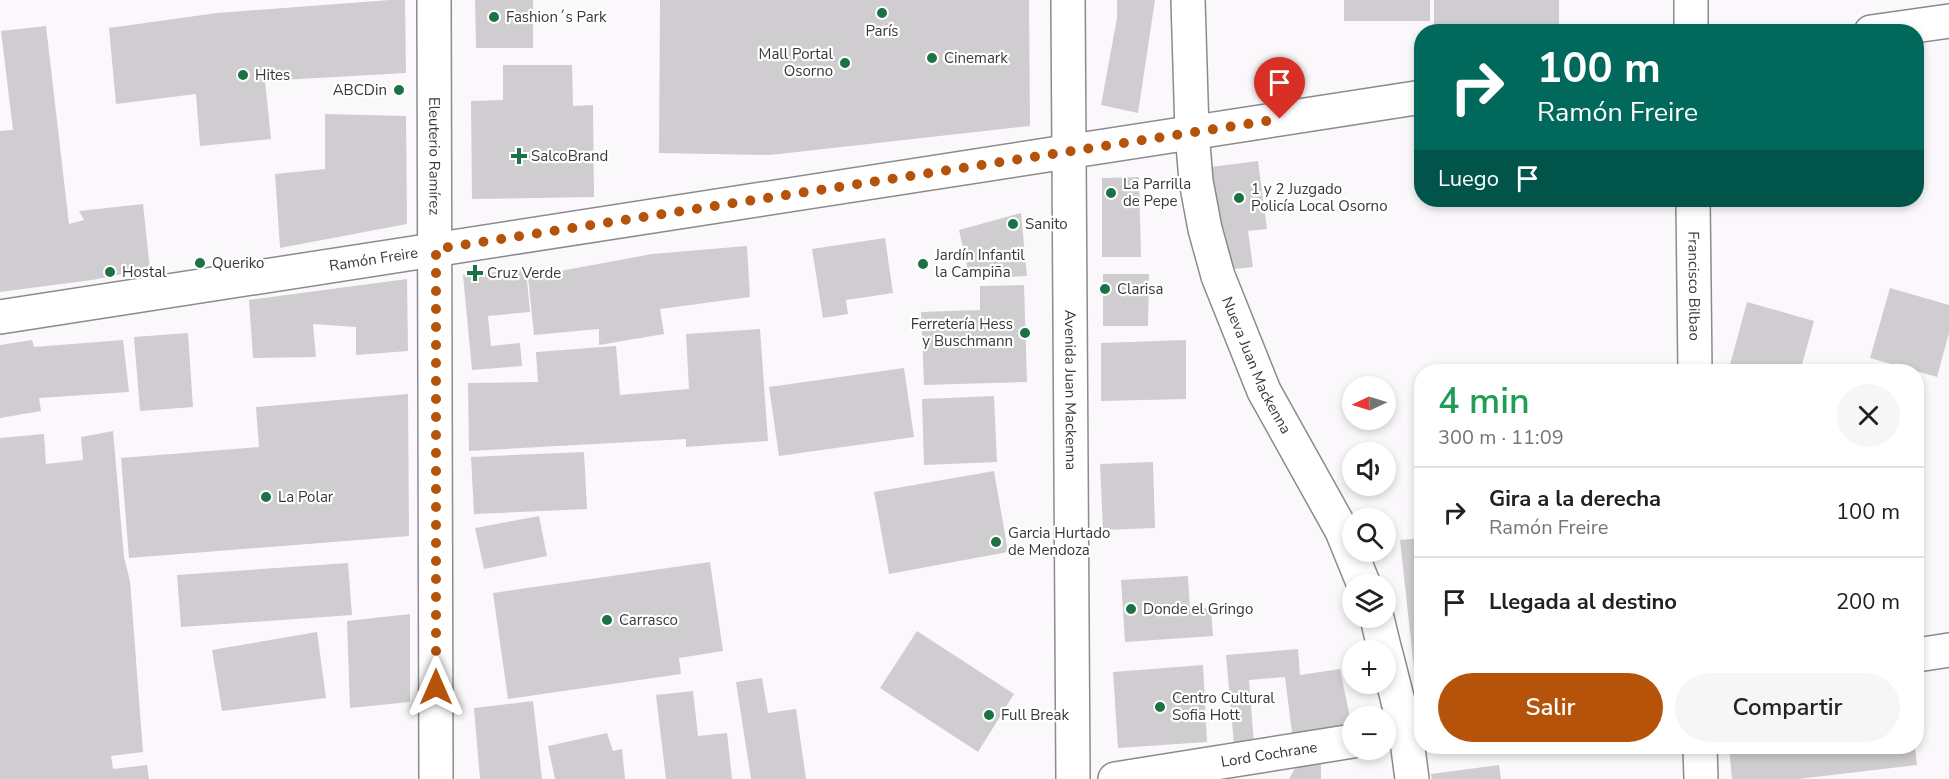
<!DOCTYPE html>
<html lang="es">
<meta charset="utf-8">
<style>
:root{--surface:#fff;--page:#f6f6f6;--text:#202124;--muted:#757577;--line:#e0e0e0;--accent:#b45309}
body{margin:0;font-family:"Nunito Sans",sans-serif;background:var(--page);color:var(--text);height:100vh;display:flex;flex-direction:column;font-size:22px;white-space:nowrap}
*{box-sizing:border-box;margin:0}
p{font-size:20px;color:var(--muted)}
.icon{flex:none;width:33px;height:33px;fill:none;stroke:currentColor;stroke-width:2;stroke-linecap:round;stroke-linejoin:round}
.map{position:relative;flex:1;overflow:hidden}
.details{position:absolute;left:1414px;top:364px;width:510px;height:390px;display:flex;flex-direction:column;background:var(--surface);border-radius:24px;box-shadow:0 3px 9px #0003}
.details>*{flex:none}
.banner{position:absolute;left:1414px;top:24px;width:510px;height:183px;border-radius:24px;box-shadow:0 3px 9px #0003;background:#00695c;color:#fff;overflow:hidden}
.needle{width:39px;rotate:266deg}
.tools{position:absolute;left:1342px;top:376px;display:grid;gap:12px}
.tools a{display:grid;place-items:center;width:54px;height:54px;border-radius:50%;background:var(--surface);box-shadow:0 3px 9px #0003;font-size:30px}
.pin{position:absolute;display:grid;place-items:center;width:51px;height:51px;color:#fff;margin:-62px -26px;border-radius:50% 50% 50% 0;rotate:-45deg;box-shadow:0 0 6px #0007}
.pin .icon{rotate:45deg}
.me{position:absolute;width:66px;margin:-33px;rotate:0deg;stroke-linejoin:round;filter:drop-shadow(0 0 4px #0008)}
.turn{display:flex;align-items:center;gap:21px;height:126px;padding:0 24px;font-size:27px}
.turn .icon{width:78px;height:78px;stroke-width:2.5}
.turn b{display:block;font-size:42px;line-height:51px}
.then{display:flex;align-items:center;height:57px;padding:0 24px;background:#0003;gap:12px;font-size:22px}
.round{display:grid;place-items:center;flex:none;width:63px;height:63px;border-radius:32px;background:var(--page)}
.overview{display:flex;align-items:center;justify-content:space-between;height:102px;padding:0 24px}
h1{font-size:36px;font-weight:600;line-height:45px;color:#1e9e55}
.button{display:flex;gap:12px;margin-top:auto;padding:12px 24px}
.button a{flex:1;height:69px;border-radius:36px;background:var(--accent);color:#fff;font-size:24px;font-weight:600;line-height:69px;text-align:center}
.button a+a{background:var(--page);color:var(--text)}
ul{padding:0;list-style:none}
li{display:flex;align-items:center;gap:18px;height:90px;padding:0 24px;border-top:2px solid var(--line)}
li div{flex:1}
li b{display:block;font-size:22px}
li em{font-style:normal}
.map>svg:first-child{display:block}
.building{fill:#d0cdd0}
.lines{fill:none;stroke-linecap:round;stroke-linejoin:round}
.minor-casing{stroke:#8c8a8c;stroke-width:36}
.major-casing{stroke:#8c8a8c;stroke-width:36}
.minor{stroke:#fff;stroke-width:33}
.major{stroke:#fff;stroke-width:33}
.route{stroke:#b45309;stroke-width:10;stroke-dasharray:0 18}
.poi-dot{fill:#1c7245;stroke:#fff;stroke-width:2}
.labels{text-anchor:middle;dominant-baseline:central;stroke-width:4.5;stroke-linejoin:round;paint-order:stroke}
.poi-label{font-size:15px;fill:#3a393a;stroke:#fff;text-anchor:start}
.street-label{font-size:15px;fill:#3a393a;stroke:#fff}
</style>
<div class="map">
<svg width="1949" height="779" viewBox="0 0 1949 779">
<rect width="100%" height="100%" fill="#fbf8fb"/>
<path class="building" d="M390,0H405L406,73L265,81L271,139L200,146L196,94L116,104L109,28L217,13Z
M475,0H533V48H476Z
M660,0H1029L1030,126L770,155L659,153Z
M1117,0H1155L1138,113L1101,105L1117,18Z
M1344,0H1430V21H1344Z
M1434,0H1559V29H1434Z
M46,26L69,224L84,220L79,211L143,204L150,269L92,280L0,292V131L13,130L1,31Z
M503,65H572L573,106L593,105L594,197L472,199L471,101L503,100Z
M325,114L406,116L407,224L280,248L275,174L325,169Z
M1258,161L1267,229L1248,231L1253,267L1225,270L1211,167Z
M1139,177L1141,257H1102V178Z
M1021,213L1027,276L970,279L959,230Z
M885,238L893,293L846,300L848,314L823,318L812,249Z
M747,246L750,297L660,309L664,334L599,345V329L534,335L528,277L652,254Z
M526,269L530,312L488,316L491,346L520,343L522,366L472,370L463,275Z
M1103,274H1149L1148,326H1103Z
M407,279L408,351L356,355V327L313,324L316,357L253,358L249,300Z
M1024,285L1027,382L924,385L921,312L980,310V286Z
M1890,288L1949,305V333L1937,377L1870,358Z
M1747,302L1814,321L1800,372H1728Z
M760,329L768,441L686,447V439L469,451L468,383L538,382L536,352L616,346L620,395L689,389L686,334Z
M188,333L193,407L140,411L134,337Z
M32,340L34,347L123,340L129,392L39,398L41,411L0,418V345Z
M1186,340V399L1101,401V343Z
M904,368L914,437L779,456L769,387Z
M408,394L409,536L129,558L121,458L259,447L256,407Z
M994,396L997,462L924,465L922,399Z
M113,431L124,557L130,581L143,752L111,756L113,769L147,765L149,779H0V438L44,434L46,464L83,460L81,437Z
M584,452L587,509L474,514L471,457Z
M1153,462L1155,528L1103,530L1100,464Z
M994,471L1008,552L889,574L874,492Z
M539,516L547,556L484,569L475,528Z
M1422,538V695L1417,696L1400,540Z
M710,562L723,651L679,658L681,674L508,699L493,593Z
M348,563L352,615L181,627L177,575Z
M1188,576L1190,609L1211,608L1213,636L1125,642L1121,580Z
M410,614V702L350,708L347,621Z
M917,631L1014,694L978,752L880,688Z
M317,632L326,698L222,711L212,650Z
M1298,649L1300,675L1340,669L1353,732L1293,741L1285,677L1249,680L1254,744L1234,745L1226,655Z
M1203,665L1207,742L1118,748L1113,672Z
M762,678L768,713L796,709L806,779H751L736,682Z
M693,691L698,736L727,733L732,779H666L656,695Z
M533,701L542,779H480L474,708Z
M607,733L613,751L622,749L625,779H555L548,746Z
M1729,747H1915L1917,765L1798,779H1732Z
M1299,761H1321V779H1289Z
M1499,765L1501,779H1432L1431,774Z"/>
<g class="lines">
<g class="minor-casing">
<g id="minor">
<path d="M1691,32V0"/>
<path id="s1" d="M1693,200L1695,372"/>
<path d="M1917,655L1949,650"/>
<path d="M1700,747L1701,779"/>
<path id="s2" d="M1115,779L1353,741"/>
</g>
</g>
<g class="major-casing">
<g id="major">
<path id="s3" d="M434,0L436,779"/>
<path id="s4" d="M1068,0L1073,779"/>
<path id="s5" d="M1188,0L1192,132L1196,181L1205,229L1218,276L1264,391L1342,531L1364,585"/>
<path d="M1871,32L1949,21"/>
<path id="s6" d="M0,317L1422,97"/>
<path d="M1377,618L1385,651"/>
<path d="M1386,654L1406,733L1412,779"/>
</g>
</g>
<use href="#minor" class="minor"/>
<use href="#major" class="major"/>
</g>
<g class="lines">
<path class="route" d="M436,687V249L1280,119"/>
</g>
<g class="poi-dot">
<circle cx="882" cy="13" r="6"/>
<circle cx="494" cy="17" r="6"/>
<circle cx="932" cy="58" r="6"/>
<circle cx="845" cy="63" r="6"/>
<circle cx="243" cy="75" r="6"/>
<circle cx="399" cy="90" r="6"/>
<path d="M516 147h6v6h6v6h-6v6h-6v-6h-6v-6h6z"/>
<circle cx="1111" cy="193" r="6"/>
<circle cx="1239" cy="198" r="6"/>
<circle cx="1013" cy="224" r="6"/>
<circle cx="200" cy="263" r="6"/>
<circle cx="923" cy="264" r="6"/>
<circle cx="110" cy="272" r="6"/>
<path d="M472 264h6v6h6v6h-6v6h-6v-6h-6v-6h6z"/>
<circle cx="1105" cy="289" r="6"/>
<circle cx="1025" cy="333" r="6"/>
<circle cx="266" cy="497" r="6"/>
<circle cx="996" cy="542" r="6"/>
<circle cx="1131" cy="609" r="6"/>
<circle cx="607" cy="620" r="6"/>
<circle cx="1160" cy="707" r="6"/>
<circle cx="989" cy="715" r="6"/>
</g>
<g class="labels">
<g class="poi-label">
<text x="506" y="17">Fashion´s Park</text>
<text x="882" y="31" text-anchor="middle">París</text>
<text x="833" y="54" text-anchor="end">Mall Portal<tspan x="833" dy="17">Osorno</tspan></text>
<text x="944" y="58">Cinemark</text>
<text x="255" y="75">Hites</text>
<text x="387" y="90" text-anchor="end">ABCDin</text>
<text x="531" y="156">SalcoBrand</text>
<text x="1123" y="184">La Parrilla<tspan x="1123" dy="17">de Pepe</tspan></text>
<text x="1251" y="189">1 y 2 Juzgado<tspan x="1251" dy="17">Policía Local Osorno</tspan></text>
<text x="1025" y="224">Sanito</text>
<text x="935" y="255">Jardín Infantil<tspan x="935" dy="17">la Campiña</tspan></text>
<text x="212" y="263">Queriko</text>
<text x="122" y="272">Hostal</text>
<text x="487" y="273">Cruz Verde</text>
<text x="1117" y="289">Clarisa</text>
<text x="1013" y="324" text-anchor="end">Ferretería Hess<tspan x="1013" dy="17">y Buschmann</tspan></text>
<text x="278" y="497">La Polar</text>
<text x="1008" y="533">Garcia Hurtado<tspan x="1008" dy="17">de Mendoza</tspan></text>
<text x="1143" y="609">Donde el Gringo</text>
<text x="619" y="620">Carrasco</text>
<text x="1172" y="698">Centro Cultural<tspan x="1172" dy="17">Sofia Hott</tspan></text>
<text x="1001" y="715">Full Break</text>
</g>
<g class="street-label">
<text stroke="none"><textPath href="#s3" startOffset="156">Eleuterio Ramírez</textPath></text>
<text stroke="none"><textPath href="#s6" startOffset="378">Ramón Freire</textPath></text>
<text stroke="none"><textPath href="#s1" startOffset="86">Francisco Bilbao</textPath></text>
<text stroke="none"><textPath href="#s5" startOffset="376">Nueva Juan Mackenna</textPath></text>
<text stroke="none"><textPath href="#s4" startOffset="390">Avenida Juan Mackenna</textPath></text>
<text stroke="none"><textPath href="#s2" startOffset="156">Lord Cochrane</textPath></text>
</g>
</g>
</svg>
<div class="tools">
<a><svg class="needle" viewBox="-14 -14 28 28"><path d="M0-13l5 13h-10z" fill="#e53935"/><path d="M0 13l5-13h-10z" fill="#757577"/></svg></a>
<a><svg class="icon" aria-label="sound" viewBox="0 0 24 24"><path d="M4 9h4l5-4v14l-5-4H4zM17 9q2 3 0 6"/></svg></a>
<a><svg class="icon" aria-label="search" viewBox="0 0 24 24"><circle cx="10" cy="10" r="6"/><path d="M15 15l6 6"/></svg></a>
<a><svg class="icon" aria-label="layers" viewBox="0 0 24 24"><path d="M12 4l9 5-9 5-9-5zM3 14l9 5 9-5"/></svg></a>
<a>+</a>
<a>−</a>
</div>
<div class="pin" style="left:1280px;top:119px;background:#d93025"><svg class="icon" aria-label="arrive" viewBox="0 0 24 24"><path d="M6 21V4h12l-3 4 3 4H6"/></svg></div>
<svg class="me" style="left:436px;top:687px" viewBox="-20 -20 40 40"><path d="M0-17L14 15 0 8-14 15z" fill="#b45309" stroke="#fff" stroke-width="4"/></svg>
<div class="banner">
<div class="turn"><svg class="icon" aria-label="right" viewBox="0 0 24 24"><path d="M7 20v-9h11M14 6l5 5-5 5"/></svg><div><b>100 m</b>Ramón Freire</div></div>
<div class="then">Luego<svg class="icon" aria-label="arrive" viewBox="0 0 24 24"><path d="M6 21V4h12l-3 4 3 4H6"/></svg></div>
</div>
<section class="details">
<div class="overview"><div><h1>4 min</h1><p>300 m · 11:09</p></div><a class="round"><svg class="icon" aria-label="close" viewBox="0 0 24 24"><path d="M6 6l12 12M18 6L6 18"/></svg></a></div>
<ul>
<li><svg class="icon" aria-label="right" viewBox="0 0 24 24"><path d="M7 20v-9h11M14 6l5 5-5 5"/></svg><div><b>Gira a la derecha</b><p>Ramón Freire</p></div><em>100 m</em></li>
<li><svg class="icon" aria-label="arrive" viewBox="0 0 24 24"><path d="M6 21V4h12l-3 4 3 4H6"/></svg><div><b>Llegada al destino</b></div><em>200 m</em></li>
</ul>
<div class="button"><a>Salir</a><a>Compartir</a></div>
</section>
</div>
